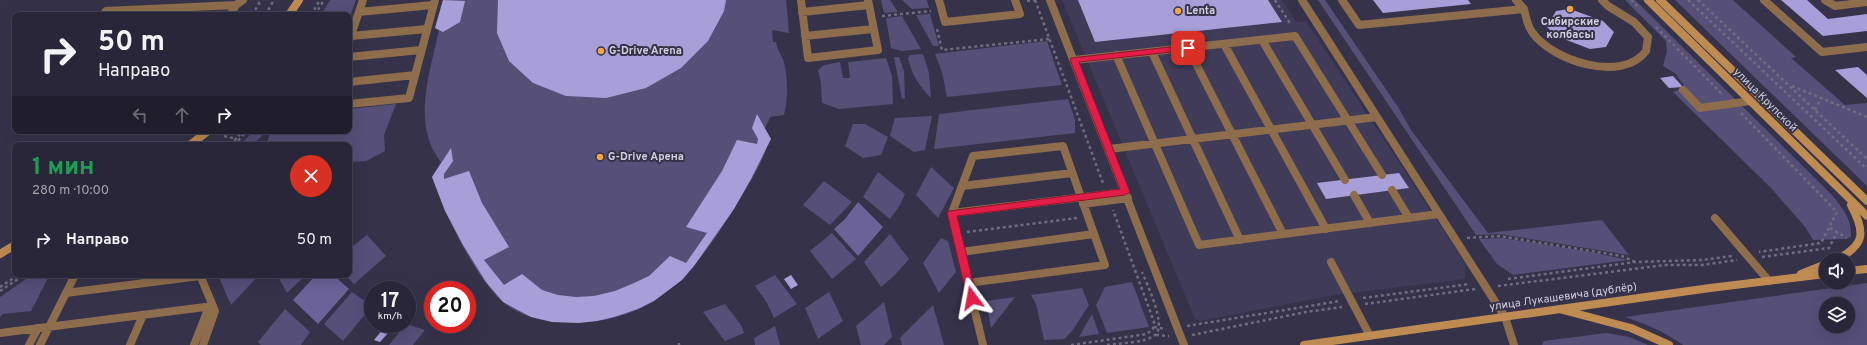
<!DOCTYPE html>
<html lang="ru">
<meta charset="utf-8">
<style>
:root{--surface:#282638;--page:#343243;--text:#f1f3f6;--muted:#a5a5ae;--line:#444353}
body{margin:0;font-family:Overpass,sans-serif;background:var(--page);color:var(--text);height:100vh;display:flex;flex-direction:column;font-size:15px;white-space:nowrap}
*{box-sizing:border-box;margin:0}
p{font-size:13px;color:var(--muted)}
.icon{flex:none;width:22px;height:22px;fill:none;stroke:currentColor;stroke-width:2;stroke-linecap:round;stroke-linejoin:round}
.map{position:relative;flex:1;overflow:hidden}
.details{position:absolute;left:12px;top:142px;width:340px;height:136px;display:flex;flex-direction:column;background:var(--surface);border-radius:8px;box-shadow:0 4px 16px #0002,0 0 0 1px var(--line)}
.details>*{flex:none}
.banner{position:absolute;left:12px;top:12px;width:340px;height:122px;border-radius:8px;box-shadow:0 4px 16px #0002,0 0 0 1px var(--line);background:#282638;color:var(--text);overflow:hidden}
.controls{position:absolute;left:1819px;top:253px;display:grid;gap:8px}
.controls a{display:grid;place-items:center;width:36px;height:36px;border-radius:50%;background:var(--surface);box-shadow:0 4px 16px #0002,0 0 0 1px var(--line);font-size:20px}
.speed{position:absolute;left:364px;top:281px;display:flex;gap:8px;font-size:20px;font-weight:700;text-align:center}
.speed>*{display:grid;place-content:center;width:52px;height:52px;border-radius:50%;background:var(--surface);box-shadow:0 4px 16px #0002,0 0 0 1px var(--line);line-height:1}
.speed small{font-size:10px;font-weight:400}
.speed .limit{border:6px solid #d22;background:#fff;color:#111}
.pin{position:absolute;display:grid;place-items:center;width:34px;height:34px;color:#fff;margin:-17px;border-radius:8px;box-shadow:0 2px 6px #0006}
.me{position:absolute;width:44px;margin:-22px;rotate:347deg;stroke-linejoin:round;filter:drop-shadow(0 0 3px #0008)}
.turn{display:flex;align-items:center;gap:14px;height:84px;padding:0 20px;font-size:18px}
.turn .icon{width:52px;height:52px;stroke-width:2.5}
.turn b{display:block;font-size:28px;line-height:34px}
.lanes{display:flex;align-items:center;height:38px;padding:0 20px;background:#0003;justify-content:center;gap:20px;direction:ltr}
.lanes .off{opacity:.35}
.round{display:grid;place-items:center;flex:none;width:42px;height:42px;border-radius:21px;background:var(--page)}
.head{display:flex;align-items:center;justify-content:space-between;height:68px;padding:0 20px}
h1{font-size:24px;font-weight:700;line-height:30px;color:#1e9e55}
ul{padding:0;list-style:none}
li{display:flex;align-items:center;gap:12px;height:60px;padding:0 20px}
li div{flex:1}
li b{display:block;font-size:15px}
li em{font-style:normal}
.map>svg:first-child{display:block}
.built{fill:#403b59}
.green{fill:#564f78;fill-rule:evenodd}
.forest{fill:#6b6297}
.building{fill:#a89fd9}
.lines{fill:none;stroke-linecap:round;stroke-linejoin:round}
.path{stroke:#6f6c80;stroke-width:2.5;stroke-dasharray:3 3;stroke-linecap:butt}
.lane{stroke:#8d6d4b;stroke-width:8}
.secondary{stroke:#be8b52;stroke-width:8}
.route{fill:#e11d48;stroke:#92132f}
.poi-dot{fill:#f4a443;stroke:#36324a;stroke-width:1.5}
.labels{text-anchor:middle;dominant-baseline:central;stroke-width:4;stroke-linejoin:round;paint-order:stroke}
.poi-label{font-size:11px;font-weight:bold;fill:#d1d0df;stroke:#36324a;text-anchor:start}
.street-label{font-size:11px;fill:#d1d0df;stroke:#36324a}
</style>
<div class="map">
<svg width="1867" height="345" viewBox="0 0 1867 345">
<rect width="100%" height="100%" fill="#36324a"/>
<path class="built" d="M1062,0H1282L1296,22L1306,21L1465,263V279L1335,295L1199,321L1195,319Z"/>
<path class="green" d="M330,0H356L349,19V15H321Z
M443,0H786L789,33L772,30L773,42H776C777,50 782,55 784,62C788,80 788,98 784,115L770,117C769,121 766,125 765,128C764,134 768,141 767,146C762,165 746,188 736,205C696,272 652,327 565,322C543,321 520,317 503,302C474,277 445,213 432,177L441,162C411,125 430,72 439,30L435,28Z
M881,0H890L898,12L884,13Z
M902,0H927L929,8L912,9Z
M1318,0H1325L1398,107L1411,130L1488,233L1602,220L1629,255L1499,234L1476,235Z
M1625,0H1635L1833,196C1843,209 1852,219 1851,237L1844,239L1813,240L1806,228L1772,189L1673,92L1685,87L1676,74L1663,66L1667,51L1666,41Z
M1675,0H1733L1796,57L1791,58L1845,105L1867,103V186Z
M930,14L939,46H933L916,15Z
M902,16L921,49L902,51L891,48L886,18Z
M1047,41L1062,85L947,97L942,72L935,54Z
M923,54L929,73L931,98C919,86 912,75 908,58L910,55Z
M894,57H899L904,71L905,98L902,99Z
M886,58L892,76L893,104L839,109L822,103L821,84L818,70L824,65L840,62L843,78H850L848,62Z
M1068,99L1075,120V133L934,149L939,114Z
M396,104L384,135L385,151L366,161L349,162V145H266L271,131H349V109Z
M932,116L925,150L914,152L890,136L895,118Z
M853,124H865L888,137L881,155L863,158L845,146Z
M254,131H265C260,141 251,145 240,145Z
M931,167L954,188L938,218L916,195Z
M878,172L905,194L900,205L890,219L863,197Z
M824,181L852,202L830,225L803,205Z
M832,233L856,259L832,279L810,251Z
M890,234L909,259L895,275L881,287L864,262Z
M367,235L386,256L354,284L345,275H349V249Z
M941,238L948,241L956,272L939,293L923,263Z
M1503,238L1591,252L1628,260L1513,275L1497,264L1479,239Z
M32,275H60L49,276L31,311L3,314L0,317V297Z
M218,275H259L231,305Z
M277,275H306L287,293Z
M775,275L797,304L774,318L767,303L755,286Z
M1132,282L1149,327L1107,333L1096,305L1105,287Z
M1867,283V345H1683C1665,332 1646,324 1625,317ZM1826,304H1848V326H1826Z
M1082,288L1089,305L1072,331L1064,339L1044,340L1036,304L1031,295Z
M352,292L372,306L343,341L324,324Z
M829,292L843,321L818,339L805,308Z
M1015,297L991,328L986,301Z
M884,302L892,337L884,345H861L856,326Z
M725,304L741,325L744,333L725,341L703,312Z
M933,305L944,345H902L900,338Z
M285,309L310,332L301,345H261L258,342Z
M1092,314L1099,334L1079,337Z
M406,324L425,330L413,345H389Z
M775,326L780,345H755L754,338Z
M1606,333L1629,337L1648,345H1542L1544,341Z"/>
<path class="forest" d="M858,202L883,227L858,256L834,229L845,219Z
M316,275H333L349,289L318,324L293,300Z"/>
<path class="building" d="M443,0L465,1L460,22L443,32L435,28Z
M498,0H726L724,11L708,41L681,68L646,88L606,98L566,96L533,83L509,61L497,33Z
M1078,0H1268L1282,22L1095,42Z
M1373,0H1468L1471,4L1383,13Z
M1781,0H1807L1828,19L1867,14V31L1823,36Z
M1570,9L1603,21L1614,32L1606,47L1590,49L1556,36L1547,27L1556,11Z
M1858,67L1867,75V98L1835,70Z
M1673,76L1683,87L1669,88L1660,78Z
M757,114L771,139L751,179L734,209L694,266L682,280L654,301L638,309L614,317L597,321L579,323L552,322L531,317L503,302L486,282L463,245L445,211L432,177L451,148L453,161L444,174V179L469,171L482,203L509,247L484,260L504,285L522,274L542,290L558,295L576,297L594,296L615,291L634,283L649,276L670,256L686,263L707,233L686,227L722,171L737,140L757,144L758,139L752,128Z
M1399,173L1409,188L1326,199L1317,183Z
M791,275L798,285L791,289L784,279Z
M383,329L390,331L380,342L374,340Z"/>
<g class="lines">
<path class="path" d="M1035,0L1103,183
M1275,0L1291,25
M1631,0L1639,8
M1688,0L1867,169
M1698,0L1867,159
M1027,1L1035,0
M252,15L261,0
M265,15L274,0
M311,15L320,0
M315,15L324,0
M882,16L931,11
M1656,27L1722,94
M937,29L942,50L1049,39
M1792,86L1867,117
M1815,110L1821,99
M1741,113L1837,212L1821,243L1759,252
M224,136L237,139
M230,145L243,131
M234,145L247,131
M1830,228L1847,238
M967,232L1077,218
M1467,238L1499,236L1622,256L1635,262
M1762,257L1829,248L1837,232
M1508,279L1635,262L1702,260L1732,256
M1498,286L1665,265H1702L1737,260
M0,287L18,275
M0,291L24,275
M1363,298L1470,284
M1365,304L1475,289
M1187,326L1340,301
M1154,327L1166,329
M1156,335L1169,336
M1192,335L1306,312L1342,307
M679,343V345
M1071,345L1147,334L1153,329L1154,322L1113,210
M1107,345C1119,343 1146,343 1155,335C1167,326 1147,284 1142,272"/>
<path class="lane" d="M801,0L808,58L878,50L868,0
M939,0L945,22L1020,14L1015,0
M1050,0L1184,345
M1302,0L1505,317L1514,345
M1342,0L1359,25L1524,9L1516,0
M1764,0L1822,52L1867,47
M1825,0L1835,6L1867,2
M1524,9C1526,17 1527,25 1532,32C1551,60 1622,84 1646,51L1648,37L1634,22L1608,6L1602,0
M359,12L433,5
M802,12L869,5
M103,15L106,11L236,5
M230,15L236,5L243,0
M351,36L427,29
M805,36L873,29
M1262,40L1345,180
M349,41L363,0
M1224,44L1326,229
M1188,48L1283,234
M1152,52L1240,240
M1116,55L1199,245L1439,214
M349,57L421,50
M1074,60L1295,36L1382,175
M349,82L415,75
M1683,90L1700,108L1750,101
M349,104L409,98L435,0
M1063,146L1105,265L968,283L952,213L973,156Z
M1109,149L1377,117
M962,186L1072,173
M1392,190L1409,218
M1354,195L1370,223
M1083,204L1128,198
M952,213L1125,192
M1715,218L1769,281
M961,252L1094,234
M1331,262L1370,336
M200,275L215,311L203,345
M968,283L983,345
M66,293L200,276
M0,333L213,306
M29,345L38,328
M40,345L75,275
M130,345L143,315
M194,345L209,307"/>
<path class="secondary" d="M1648,0L1867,216
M1660,0L1867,201
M289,15L299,0
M190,145L208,131
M0,254L15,245
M1836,260C1865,245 1866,233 1851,205
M1848,271L1867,269
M1801,274L1826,264
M1563,310L1631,328L1669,345
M1304,345L1710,288L1826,274"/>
</g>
<path class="route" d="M1188,45L1192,48L1190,50L1079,62L1130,192L1125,195L957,216L977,298L972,303L968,301L947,213L949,211L1120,189L1070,60L1071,58Z"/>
<g class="poi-dot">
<circle cx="1570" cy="9" r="4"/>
<circle cx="1178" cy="11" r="4"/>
<circle cx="601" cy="51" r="4"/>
<circle cx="600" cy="157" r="4"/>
</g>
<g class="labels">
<g class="poi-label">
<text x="1186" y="11">Lenta</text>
<text x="1570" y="22" text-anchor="middle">Сибирские<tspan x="1570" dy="13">колбасы</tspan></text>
<text x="609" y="51">G-Drive Arena</text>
<text x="608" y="157">G-Drive Арена</text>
</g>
<g class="street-label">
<text transform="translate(1765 100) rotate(45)">улица Крупской</text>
<text transform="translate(1563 297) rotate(-8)">улица Лукашевича (дублёр)</text>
</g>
</g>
</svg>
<div class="controls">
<a><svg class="icon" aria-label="sound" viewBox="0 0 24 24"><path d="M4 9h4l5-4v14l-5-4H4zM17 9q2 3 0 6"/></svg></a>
<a><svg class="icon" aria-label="layers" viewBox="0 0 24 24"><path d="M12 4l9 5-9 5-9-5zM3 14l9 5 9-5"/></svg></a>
</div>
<div class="speed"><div>17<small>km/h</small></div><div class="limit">20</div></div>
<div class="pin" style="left:1188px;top:48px;background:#d93025"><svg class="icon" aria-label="arrive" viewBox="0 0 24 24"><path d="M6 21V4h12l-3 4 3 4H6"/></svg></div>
<svg class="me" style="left:972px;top:298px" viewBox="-20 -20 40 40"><path d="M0-17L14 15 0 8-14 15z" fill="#e11d48" stroke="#fff" stroke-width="4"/></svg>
<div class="banner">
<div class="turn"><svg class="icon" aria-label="right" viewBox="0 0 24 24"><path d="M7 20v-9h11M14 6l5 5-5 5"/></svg><div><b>50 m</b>Направо</div></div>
<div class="lanes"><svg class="icon off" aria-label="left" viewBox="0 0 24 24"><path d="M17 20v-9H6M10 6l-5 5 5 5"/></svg><svg class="icon off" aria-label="ahead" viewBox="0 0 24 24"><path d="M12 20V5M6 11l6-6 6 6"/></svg><svg class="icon" aria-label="right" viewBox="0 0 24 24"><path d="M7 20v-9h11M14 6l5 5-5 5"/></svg></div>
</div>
<section class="details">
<div class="head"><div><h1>1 мин</h1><p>280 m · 10:00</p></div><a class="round" style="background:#d93025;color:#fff"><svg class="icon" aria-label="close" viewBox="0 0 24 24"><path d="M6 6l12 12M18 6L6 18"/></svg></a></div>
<ul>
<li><svg class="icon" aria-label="right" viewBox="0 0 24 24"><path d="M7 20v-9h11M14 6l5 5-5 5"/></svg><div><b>Направо</b></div><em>50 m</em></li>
</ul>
</section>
</div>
